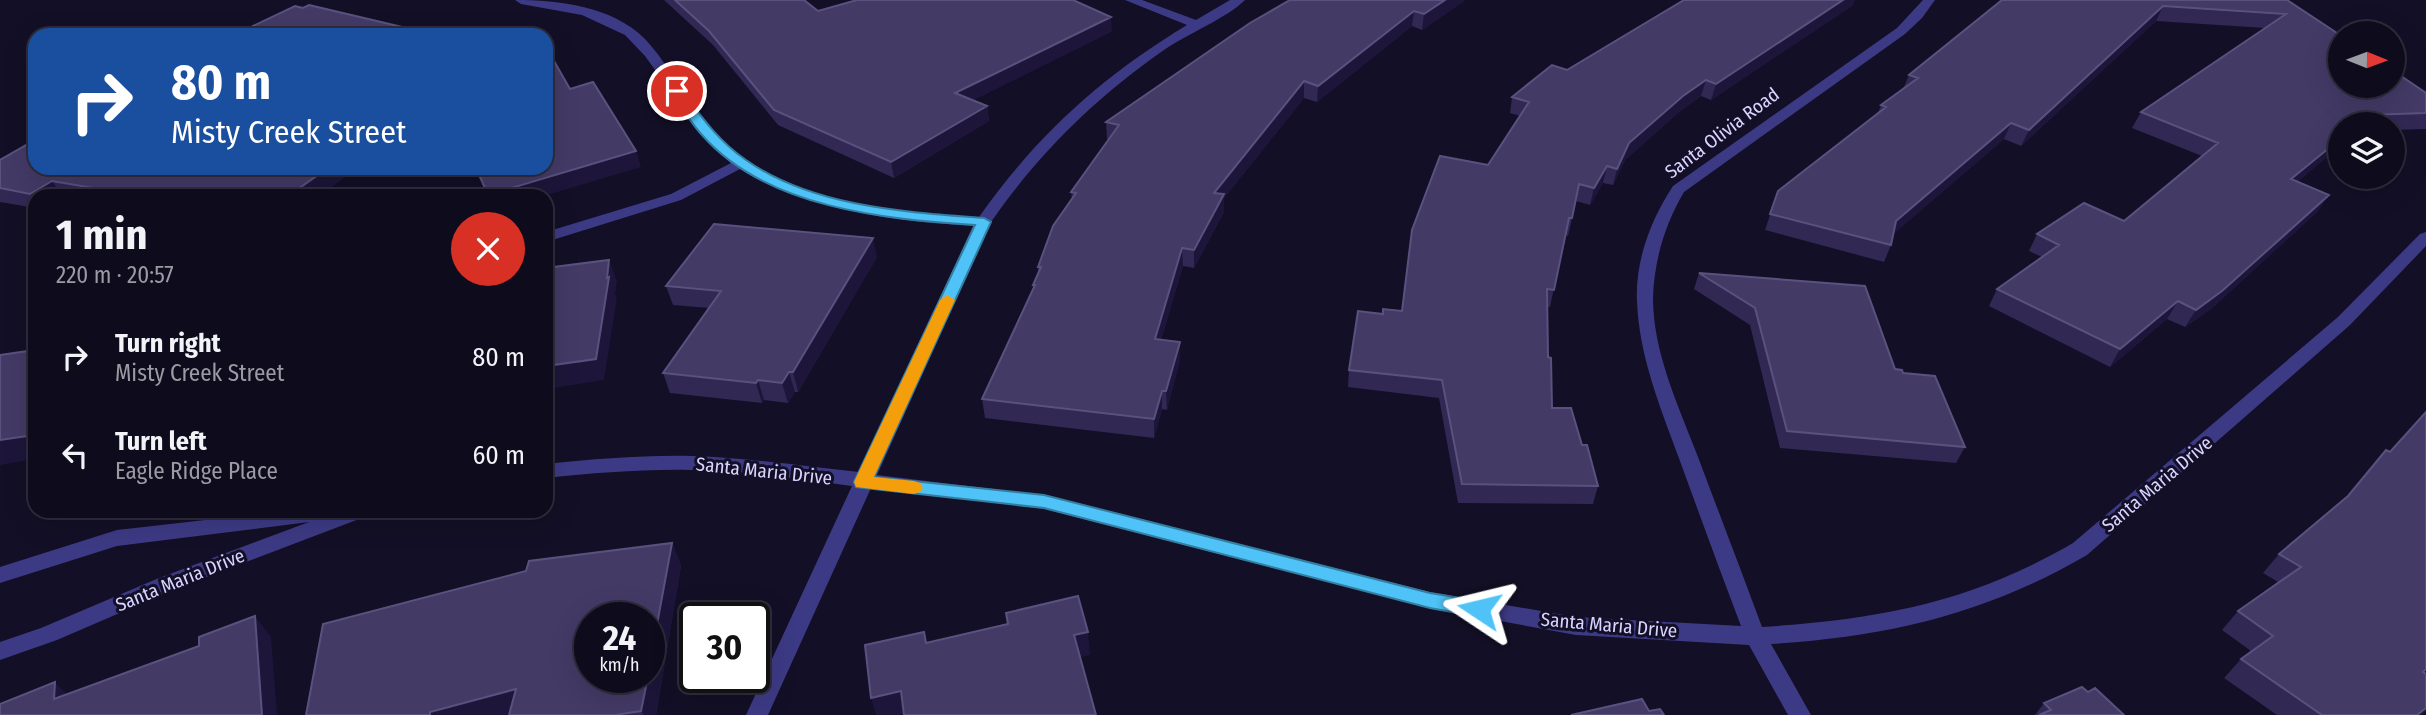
<!DOCTYPE html>
<meta charset="utf-8">
<style>
:root{--surface:#0e0b1c;--page:#171425;--text:#f1f3f6;--muted:#9b9ba3;--line:#2e2b3b}
body{margin:0;font-family:"Fira Sans Condensed",sans-serif;background:var(--page);color:var(--text);height:100vh;display:flex;flex-direction:column;font-size:26px;white-space:nowrap}
*{box-sizing:border-box;margin:0}
p{font-size:23px;color:var(--muted)}
.icon{flex:none;width:38px;height:38px;fill:none;stroke:currentColor;stroke-width:2;stroke-linecap:round;stroke-linejoin:round}
.map{position:relative;flex:1;overflow:hidden}
.side{position:absolute;left:28px;top:189px;width:525px;height:329px;display:flex;flex-direction:column;background:var(--surface);border-radius:21px;box-shadow:0 7px 28px #0002,0 0 0 2px var(--line)}
.side>*{flex:none}
.banner{position:absolute;left:28px;top:28px;width:525px;height:147px;border-radius:21px;box-shadow:0 7px 28px #0002,0 0 0 2px var(--line);background:#1a4fa0;color:#fff;overflow:hidden}
.needle{width:46px;rotate:91deg}
.buttons{position:absolute;left:2328px;top:21px;display:grid;gap:14px}
.buttons a{display:grid;place-items:center;width:77px;height:77px;border-radius:50%;background:var(--surface);box-shadow:0 7px 28px #0002,0 0 0 2px var(--line);font-size:35px}
.speed{position:absolute;left:574px;top:602px;display:flex;gap:14px;font-size:35px;font-weight:700;text-align:center}
.speed>*{display:grid;place-content:center;width:91px;height:91px;border-radius:50%;background:var(--surface);box-shadow:0 7px 28px #0002,0 0 0 2px var(--line);line-height:1}
.speed small{font-size:18px;font-weight:400}
.speed .limit{border:4px solid #111;border-radius:10px;background:#fff;color:#111}
.pin{position:absolute;display:grid;place-items:center;width:60px;height:60px;color:#fff;margin:-30px;border:4px solid #fff;border-radius:50%;box-shadow:0 2px 7px #0007}
.me{position:absolute;width:77px;margin:-38px;rotate:280deg;stroke-linejoin:round;filter:drop-shadow(0 0 5px #0008)}
.turn{display:flex;align-items:center;gap:24px;height:147px;padding:0 28px;font-size:32px}
.turn .icon{width:91px;height:91px;stroke-width:2.5}
.turn b{display:block;font-size:49px;line-height:60px}
.round{display:grid;place-items:center;flex:none;width:74px;height:74px;border-radius:37px;background:var(--page)}
.overview{display:flex;align-items:center;justify-content:space-between;height:119px;padding:0 28px}
h1{font-size:42px;font-weight:700;line-height:52px}
ul{padding:0;list-style:none}
li{display:flex;align-items:center;gap:21px;height:98px;padding:0 28px}
li div{flex:1}
li b{display:block;font-size:26px}
li em{font-style:normal}
.map>svg:first-child{display:block}
.lines{fill:none;stroke-linecap:round;stroke-linejoin:round}
.minor{fill:#3d3a85;fill-rule:evenodd}
.wall{fill:#312854}
.shaded-wall{fill:#1d163a}
.building{fill:#433a66;stroke:#5a527e;stroke-width:2}
.route{fill:#4fc3f7;stroke:#337fa1;stroke-width:2}
.slow{fill:#f59e0b}
.labels{text-anchor:middle;dominant-baseline:central;stroke-width:6;stroke-linejoin:round;paint-order:stroke}
.street-label{font-size:19px;fill:#d9d4ff;stroke:#130f26}
</style>
<div class="map">
<svg width="2426" height="715" viewBox="0 0 2426 715">
<rect width="100%" height="100%" fill="#130f26"/>
<g class="lines">
<path class="minor" d="M515,0C559,0 612,6 645,39C663,58 677,83 692,104C708,125 725,147 748,161C816,206 899,213 979,217C1037,135 1101,77 1187,25L1125,0H1142L1196,20L1230,0H1245C1227,18 1187,34 1164,50C1095,98 1039,153 991,222L877,475L1044,495L1430,592L1576,617L1741,626C1720,571 1700,516 1680,461C1661,409 1639,357 1637,301C1635,261 1651,219 1673,186L1897,28L1923,0H1935L1922,18L1905,34L1684,192C1665,224 1654,261 1653,298C1653,353 1679,407 1698,457C1719,513 1741,570 1762,627C1880,619 1970,603 2073,543L2338,317L2420,234L2426,232V246L2350,325L2087,555C1986,614 1887,637 1771,644L1811,715H1788L1749,645L1576,635L1430,608L1044,509L871,488L768,715H746L852,486C799,479 745,471 691,470C643,469 594,473 546,478V464C595,459 643,455 692,456C748,458 803,466 859,472L973,226C892,221 812,211 740,169L681,200L546,242V232L671,194L731,163L703,136L645,56L625,35L582,15L521,4Z
M286,511H370L367,516L173,590L57,640L0,660V642L41,628L159,578L309,522L117,546L0,583V567L117,530Z"/>
</g>
<path class="wall" d="M664,0H804L818,11L1112,31L973,100L987,106L989,121L894,178L778,125L713,45Z
M1290,0H1464V1L1422,30L1412,26L1317,102L1304,98L1224,198V212L1194,268L1183,266L1161,340L1180,360L1167,410L1162,409L1154,438L985,418L982,399L1033,290V285L1038,272V267L1072,199L1071,192L1109,139H1107L1106,122Z
M2002,0H2287L2426,93V129L2392,130V124H2340V146L2297,182L2318,211L2211,309L2185,327L2167,319L2110,367L1989,306L1997,289L2042,257L2029,251L2037,234L2124,221L2202,156L2132,128L2141,112L2265,28L2156,21L2021,146L2004,139L1893,234L1891,245L1884,262L1765,230L1778,191L1878,113L1881,105L1903,89L1909,75Z
M1853,5L1711,100L1701,96L1679,112L1625,160L1613,185L1603,183L1590,205L1576,201L1568,236L1565,235L1550,307H1547L1548,357L1552,408L1582,445L1598,486L1593,504L1458,503L1439,398L1348,387L1349,370L1383,314L1402,311L1488,165L1520,116L1510,113L1512,97Z
M0,160L319,196H35V208L0,202Z
M877,257L798,392H795L788,403L764,400L762,403L670,393L663,373L709,308L673,305L666,286Z
M1699,273L1903,373L1965,447L1956,463L1780,448L1750,325L1694,289Z
M2390,452L2424,672L2426,674V711L2421,715H2277L2224,678L2241,659L2251,651L2222,630L2238,611L2278,582L2263,573L2279,554L2348,496Z
M672,543L681,566L656,715H306Z
M2088,692L2124,715H2035L2044,703Z"/>
<path class="shaded-wall" d="M1445,0H1464V1L1422,30L1424,14Z
M1843,0H1855L1853,5L1711,100L1716,84Z
M2163,6L2156,21L2021,146L2029,130Z
M1414,11L1412,26L1317,102L1318,86Z
M1111,17L1112,31L957,108L955,93Z
M1706,80L1701,96L1679,112L1625,160L1613,185L1617,169L1629,143L1683,96Z
M1304,81V98L1224,198V212L1194,268V250L1214,193Z
M987,106L989,121L894,178L891,162Z
M2368,115L2362,124H2357Z
M2011,123L2004,139L1889,238L1896,221Z
M2340,139V146L2280,196L2291,179Z
M636,151L641,167L544,196H489L488,195Z
M1607,166L1603,183L1590,205L1594,188Z
M328,168H358L319,196H288Z
M52,181L63,196H35V201L30,194Z
M2329,195L2318,211L2211,309L2185,327L2196,310Z
M873,238L877,257L798,392L793,372Z
M1182,248L1183,266L1156,357L1155,339Z
M609,260L617,281L615,294L617,298L604,380L546,389V366L607,278Z
M2178,301L2167,319L2110,367L2120,349Z
M1180,342V360L1167,410L1166,391Z
M789,372L795,392L788,403L782,383Z
M758,380L764,400L762,403L756,383Z
M1162,391V409L1154,438V419Z
M35,435V459L0,465V440Z
M672,543L681,566L656,715H644L641,711L648,677H649V668Z
M255,616L271,637L277,715H262Z
M1088,632L1090,655L1077,658L1074,635Z
M55,682L75,703L54,699Z
M516,689L515,715H430V712Z
M901,691L907,713L900,715H876L871,698Z
M2426,708V711L2421,715H2417Z"/>
<path class="building" d="M675,0H804L818,11L857,0H1073L1111,17L955,93L987,106L891,162L774,110L709,31Z
M1290,0H1445L1424,14L1414,11L1318,86L1304,81L1214,193L1224,194L1194,250L1182,248L1155,339L1180,342L1166,391H1162L1154,419L982,399L1035,285H1033L1041,267H1038L1053,226L1076,193L1071,192L1119,125L1106,122L1250,23Z
M1684,0H1843L1716,84L1706,80L1683,96L1629,143L1617,169L1607,166L1594,188L1579,184L1572,218H1569L1554,290L1547,289L1548,357L1551,358L1552,408H1571L1582,445H1587L1598,486L1462,484L1442,380L1349,370L1358,311L1383,314V309L1402,311L1412,230L1440,156L1488,165L1529,102L1512,97L1552,65L1567,70Z
M2002,0H2287L2340,35V86H2392V70L2426,93V113L2368,115L2357,124H2340V139L2291,179L2329,195L2222,291L2196,310L2178,301L2120,349L1997,289L2059,245L2037,234L2084,203L2124,221L2218,143L2141,112L2286,14L2163,6L2029,130L2011,123L1896,221L1891,245L1770,214L1778,191L1886,107L1881,105L1918,78L1909,75Z
M309,5L436,35H234L295,6L303,8Z
M452,32L465,35H447Z
M502,32L517,35H496Z
M546,47L570,89L593,82L636,151L488,195L476,168H546Z
M35,140V168H328L288,196H141L52,181L30,194L0,188V160Z
M714,224L873,238L793,372H789L782,383L758,380L756,383L663,373L721,291L666,286Z
M609,260L607,278L609,277L596,359L546,366V268Z
M1699,273L1865,286L1895,369L1902,370L1903,373L1935,376L1965,447L1787,431L1755,308Z
M35,350V435L0,440V355Z
M2426,412V669L2423,672L2426,674V708L2417,715H2322L2241,659L2273,636L2238,611L2301,567L2279,554L2348,496L2386,450L2390,452Z
M672,543L649,668V618H590V677H648L641,711L615,715H509L516,689L430,712V715H306L323,624L526,571L529,561Z
M1078,596L1088,632L1074,635L1096,715H904L901,691L871,698L865,645L924,632L926,643L1008,624L1006,613Z
M255,616L262,715H0V704L55,682L54,699L199,646V637Z
M2082,687L2088,692L2095,688L2124,715H2039L2051,710L2044,703Z
M1642,699L1649,711L1660,709L1664,715H1571Z"/>
<path class="route" d="M677,88L681,89C700,115 718,141 746,160C813,207 905,212 984,218L991,222L874,477L1044,495L1430,593L1479,601L1486,604L1488,609L1486,614L1479,617L1430,608L1044,508L856,487L854,482L975,225C884,219 766,208 702,135C690,122 681,106 671,91Z"/>
<path class="slow" d="M947,295L955,300L874,477L914,481L920,483L923,488L920,492L914,494L856,487L854,482L940,300Z"/>
<g class="labels">
<g class="street-label">
<text transform="translate(1722 133) rotate(-37)">Santa Olivia Road</text>
<text transform="translate(764 471) rotate(6)">Santa Maria Drive</text>
<text transform="translate(2157 484) rotate(-40)">Santa Maria Drive</text>
<text transform="translate(180 580) rotate(-22)">Santa Maria Drive</text>
<text transform="translate(1609 625) rotate(5)">Santa Maria Drive</text>
</g>
</g>
</svg>
<div class="buttons">
<a><svg class="needle" viewBox="-14 -14 28 28"><path d="M0-13l5 13h-10z" fill="#e53935"/><path d="M0 13l5-13h-10z" fill="#9b9ba3"/></svg></a>
<a><svg class="icon" aria-label="layers" viewBox="0 0 24 24"><path d="M12 4l9 5-9 5-9-5zM3 14l9 5 9-5"/></svg></a>
</div>
<div class="speed"><div>24<small>km/h</small></div><div class="limit">30</div></div>
<div class="pin" style="left:677px;top:91px;background:#d93025"><svg class="icon" aria-label="arrive" viewBox="0 0 24 24"><path d="M6 21V4h12l-3 4 3 4H6"/></svg></div>
<svg class="me" style="left:1479px;top:609px" viewBox="-20 -20 40 40"><path d="M0-17L14 15 0 8-14 15z" fill="#4fc3f7" stroke="#fff" stroke-width="4"/></svg>
<div class="banner">
<div class="turn"><svg class="icon" aria-label="right" viewBox="0 0 24 24"><path d="M7 20v-9h11M14 6l5 5-5 5"/></svg><div><b>80 m</b>Misty Creek Street</div></div>
</div>
<section class="side">
<div class="overview"><div><h1>1 min</h1><p>220 m · 20:57</p></div><a class="round" style="background:#d93025;color:#fff"><svg class="icon" aria-label="close" viewBox="0 0 24 24"><path d="M6 6l12 12M18 6L6 18"/></svg></a></div>
<ul>
<li><svg class="icon" aria-label="right" viewBox="0 0 24 24"><path d="M7 20v-9h11M14 6l5 5-5 5"/></svg><div><b>Turn right</b><p>Misty Creek Street</p></div><em>80 m</em></li>
<li><svg class="icon" aria-label="left" viewBox="0 0 24 24"><path d="M17 20v-9H6M10 6l-5 5 5 5"/></svg><div><b>Turn left</b><p>Eagle Ridge Place</p></div><em>60 m</em></li>
</ul>
</section>
</div>
